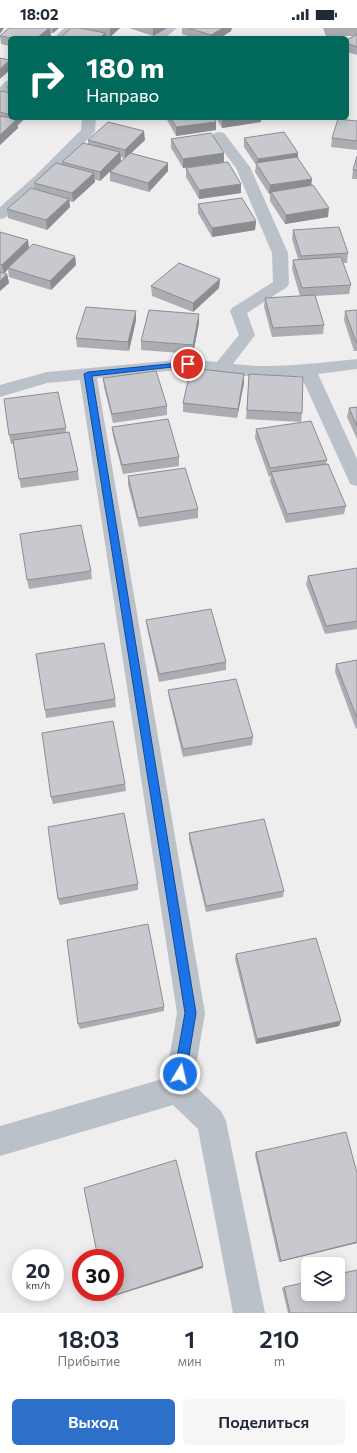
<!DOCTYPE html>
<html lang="ru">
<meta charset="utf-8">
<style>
:root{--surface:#fff;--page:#f6f6f7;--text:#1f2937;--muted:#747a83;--accent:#2d70ca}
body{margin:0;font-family:Commissioner,sans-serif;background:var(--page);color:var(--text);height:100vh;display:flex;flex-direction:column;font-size:15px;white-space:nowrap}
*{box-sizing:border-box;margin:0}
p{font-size:13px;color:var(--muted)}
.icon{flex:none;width:22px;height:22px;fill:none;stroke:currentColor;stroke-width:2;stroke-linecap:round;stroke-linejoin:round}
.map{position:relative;height:1285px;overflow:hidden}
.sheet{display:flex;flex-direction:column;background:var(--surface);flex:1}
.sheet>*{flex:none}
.hud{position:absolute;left:8px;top:8px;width:341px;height:84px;border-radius:6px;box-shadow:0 2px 10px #0003;background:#00695c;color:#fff;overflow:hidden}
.controls{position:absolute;left:301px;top:1229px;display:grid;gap:8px}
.controls a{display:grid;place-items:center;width:44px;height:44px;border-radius:6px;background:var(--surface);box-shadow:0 2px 10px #0003;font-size:20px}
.speed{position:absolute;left:12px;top:1221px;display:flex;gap:8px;font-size:20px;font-weight:700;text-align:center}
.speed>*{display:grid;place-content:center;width:52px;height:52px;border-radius:50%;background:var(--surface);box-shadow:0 2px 10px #0003;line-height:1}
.speed small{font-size:10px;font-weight:400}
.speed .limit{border:6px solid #d22;background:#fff;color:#111}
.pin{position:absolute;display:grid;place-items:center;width:34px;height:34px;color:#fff;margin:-17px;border:2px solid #fff;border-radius:50%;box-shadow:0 1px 4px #0007}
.me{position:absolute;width:44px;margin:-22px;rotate:9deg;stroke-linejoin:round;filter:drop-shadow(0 0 3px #0008)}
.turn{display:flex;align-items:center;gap:14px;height:84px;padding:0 12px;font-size:18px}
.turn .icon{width:52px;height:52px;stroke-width:2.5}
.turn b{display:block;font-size:28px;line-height:34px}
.eta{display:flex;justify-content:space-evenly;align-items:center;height:68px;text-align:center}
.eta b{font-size:24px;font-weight:600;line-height:28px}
.action{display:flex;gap:8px;margin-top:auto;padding:8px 12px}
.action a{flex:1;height:46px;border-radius:6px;background:var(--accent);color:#fff;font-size:16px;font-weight:600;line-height:46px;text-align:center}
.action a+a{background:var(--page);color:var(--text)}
.status{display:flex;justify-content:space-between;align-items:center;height:28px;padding:0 20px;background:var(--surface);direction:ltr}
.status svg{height:11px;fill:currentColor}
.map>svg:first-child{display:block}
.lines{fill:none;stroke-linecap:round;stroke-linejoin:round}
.minor{fill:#bac1c8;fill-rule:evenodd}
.wall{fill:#abadb2}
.shaded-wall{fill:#8b8d91}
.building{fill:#c7c9cf;stroke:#8b8d91}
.route{fill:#1a73e8;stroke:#114b97}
</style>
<div class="status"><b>18:02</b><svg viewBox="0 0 49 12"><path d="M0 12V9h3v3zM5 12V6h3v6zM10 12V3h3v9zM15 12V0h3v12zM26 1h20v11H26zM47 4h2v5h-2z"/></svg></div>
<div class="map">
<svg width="357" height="1285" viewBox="0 0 357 1285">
<rect width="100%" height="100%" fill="#efeded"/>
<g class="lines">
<path class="minor" d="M64,0H77L67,10H54Z
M163,0H177L165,10H151Z
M10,52V63L4,69L0,70V59L6,53Z
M82,90H96L95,103L93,106L45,154L5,190L0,191V179L35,148L81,102Z
M219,104L224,105L250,139L288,225L289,256L287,259L247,285L255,307L233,336C274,341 316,335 357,331V341L318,346L357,431V458L350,456L348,451L301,348H245L188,341L97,350L205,985L193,1056L221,1083L226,1093L265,1285H233L198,1101L173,1077L0,1128V1098L166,1050L177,985L80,352L47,355L0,369V357L47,344L188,331L217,334L239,307L230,283L232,280L273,254L272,225L236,140L212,108L214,105Z"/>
</g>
<path class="wall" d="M9,0H59L53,5H50L51,8L48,10H10V18L1,16L0,8Z
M71,0H120L110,9L106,8V10H60Z
M129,0H167L153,8Z
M182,0H232L231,3L220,10H193L182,6Z
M323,0H357V27L347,24V12L354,8H326Z
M10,56V90H25L18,97H17L18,100L0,117V64H7V59Z
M166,90H214L216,102L176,108Z
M216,90H261V94L222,100Z
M357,93V122L331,119L332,110Z
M244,110L298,125V131L328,189L285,196L270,173V166H269L255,144L256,137L244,119Z
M171,111L224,125V134L183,140L171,120Z
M88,112H145L131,125L168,135V143L149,164L110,153V144L124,130L121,129V133L100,153L94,151L95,154L73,174L69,173L70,179L47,202L8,190L7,181L34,161V155L62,136V134L88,116Z
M357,128V151H352L353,142Z
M186,140L241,165L199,171L186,149Z
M198,176L256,193L255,202L212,209L198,185Z
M293,202L348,225L347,235H343L351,257L349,266L315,268L324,297L323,306L272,309L264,279L265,270L300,268L292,241L293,232L298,231L292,211Z
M0,204L28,212L29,220L75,228L76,237L51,262L9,249L8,241L4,245L7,246L9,255L0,263Z
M220,251L219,260L193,284L152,268L151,258Z
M357,282V323H354L344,292L345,283Z
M136,283V292L129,323L77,319L76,310Z
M199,295L193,326L141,322V313Z
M249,346L302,385L301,394L246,391Z
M103,350L167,378V387L113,395L104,359Z
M244,355L237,390L183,384V375Z
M357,379V411L347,389L349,380Z
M112,399L179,429V438L123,446L113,408Z
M66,400V405L78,443L79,452L21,460L13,416H11L9,407Z
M256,401L327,432L326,437L346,478L344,486L286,495L270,453L271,448L269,449L255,410Z
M128,448L198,481V490L139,499L128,457Z
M357,540V601L325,606L306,556L308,548Z
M91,543L92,551L29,561L27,552Z
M146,592L226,634V642L159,654L147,600Z
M357,632V700L356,701L335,644L336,636Z
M168,662L253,709L252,717L183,729L169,670Z
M115,671L116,679L46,690L45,682Z
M125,756L126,763L53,776L51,769Z
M189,805L284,863L283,869L206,884L189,812Z
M138,856V862L60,877L58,871Z
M236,926L341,993L339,998L256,1016L235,931Z
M164,979V983L80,1001L78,996Z
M256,1124L357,1145V1215L279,1234L255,1127Z
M284,1259L357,1285H288L282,1260Z"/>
<path class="shaded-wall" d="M0,0H4L0,6Z
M49,0H50L51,8L48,10H37Z
M53,0H59L53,5Z
M111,0H120L110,9V1Z
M153,0H167L153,8Z
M223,0H232L231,3L220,10H211V7Z
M105,5L106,10H100Z
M10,32V42L0,51V41Z
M17,90H25L18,97Z
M230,90H261V94L222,100V91Z
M17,91L18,100L0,117V107Z
M216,94V102L176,108V99Z
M144,103L145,112L125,131V122Z
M120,124L121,133L100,153V144Z
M224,125V134L183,140V131Z
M298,125V133L257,138L258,131Z
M168,135V143L149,164L148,155Z
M94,145L95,154L73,174L72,165Z
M312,151L311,160L271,164L270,166H269L270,157Z
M241,156V165L199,171V162Z
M69,171L70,179L47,202L46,192Z
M329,180L328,189L285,196L286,187Z
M256,193L255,202L212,209V200Z
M28,212L29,222L8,240V241L4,246L2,237Z
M75,228L76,237L51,262L50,253Z
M7,246L9,255L0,263V253Z
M220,251L219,260L193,284V275Z
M136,283V292L129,323L128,314Z
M199,286V295L193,326V317Z
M244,346V355L237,390L238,381Z
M341,993L339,998L256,1016L257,1011Z
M357,1214V1215L279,1234L281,1233Z
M203,1238V1240L108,1270H106Z"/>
<path class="building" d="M9,0H49L37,10H12L0,8Z
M71,0H80L105,5L100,10H60Z
M188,0H223L211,7Z
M357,6V19L347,15V12Z
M0,30L10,32L0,41Z
M10,56V60L7,59Z
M1,63L10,65V87L0,84V64Z
M0,88L17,91L0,107Z
M171,90H214L216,94L176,99Z
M338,91L357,93V113L332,110Z
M108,94L144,103L125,122L88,112Z
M284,104L298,125L258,131L244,110Z
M211,105L224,125L183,131L171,111Z
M83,115L120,124L100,144L62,134Z
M130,125L168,135L148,155L110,144Z
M357,128V142H353Z
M297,129L312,151L270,157L256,135Z
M228,134L241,156L199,162L186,140Z
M56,135L94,145L72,165L34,155Z
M313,157L329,180L286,187L271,164Z
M31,160L69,171L46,192L7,181Z
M242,170L256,193L212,200L198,176Z
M339,199L348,225L301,228L293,202Z
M0,204L28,212L2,237L0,236Z
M33,216L75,228L50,253L8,240Z
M341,229L351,257L302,260L293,232Z
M179,235L220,251L193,275L151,258Z
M0,244L7,246L0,253Z
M315,267L324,297L273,300L265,270Z
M86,279L136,283L128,314L76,310Z
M149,282L199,286L193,317L141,313Z
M357,282V314H356L345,283Z
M191,340L244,346L238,381L183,375Z
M156,343L167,378L112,386L103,350Z
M249,346L303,349L302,385L247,382Z
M58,364L66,400L9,407L4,371Z
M357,379V398L349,380Z
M168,391L179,429L122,437L112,399Z
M311,393L327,432L270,440L256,401Z
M69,404L78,443L19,451L13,412Z
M328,436L346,478L287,486L271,444Z
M185,440L198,481L138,490L128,448Z
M81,497L91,543L27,552L20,506Z
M357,540V593L326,598L308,548Z
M211,581L226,634L159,646L146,592Z
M104,615L115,671L45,682L36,626Z
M357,632V690L336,636Z
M236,651L253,709L183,721L168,662Z
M113,693L125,756L51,769L42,705Z
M124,785L138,856L58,871L48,799Z
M264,791L284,863L206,878L189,805Z
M148,896L164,979L78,996L67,912Z
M316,910L341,993L257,1011L236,926Z
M346,1104L357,1145V1214L281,1233L256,1124Z
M176,1132L203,1238L106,1270L105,1264H115V1230H98L84,1160Z
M357,1242V1285H290L284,1259L308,1254V1266H338V1246Z"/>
<path class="route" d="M188,334L192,336L191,337L92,348L196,985L186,1046L184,1050L180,1052L176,1050L174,1046L185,985L84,346L88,344Z"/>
</svg>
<div class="controls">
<a><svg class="icon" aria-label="layers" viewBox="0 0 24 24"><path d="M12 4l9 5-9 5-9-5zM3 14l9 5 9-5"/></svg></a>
</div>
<div class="speed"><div>20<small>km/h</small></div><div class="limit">30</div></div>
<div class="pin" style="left:188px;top:336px;background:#d93025"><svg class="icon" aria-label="arrive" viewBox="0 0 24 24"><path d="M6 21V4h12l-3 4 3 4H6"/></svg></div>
<svg class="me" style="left:180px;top:1046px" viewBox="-20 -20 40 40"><circle r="17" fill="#1a73e8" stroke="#fff" stroke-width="3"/><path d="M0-11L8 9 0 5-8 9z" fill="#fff"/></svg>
<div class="hud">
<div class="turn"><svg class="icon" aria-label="right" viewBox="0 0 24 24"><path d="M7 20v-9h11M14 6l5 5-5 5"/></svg><div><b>180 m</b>Направо</div></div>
</div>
</div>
<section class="sheet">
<div class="eta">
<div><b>18:03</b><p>Прибытие</p></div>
<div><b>1</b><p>мин</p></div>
<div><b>210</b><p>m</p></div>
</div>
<div class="action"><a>Выход</a><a>Поделиться</a></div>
</section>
